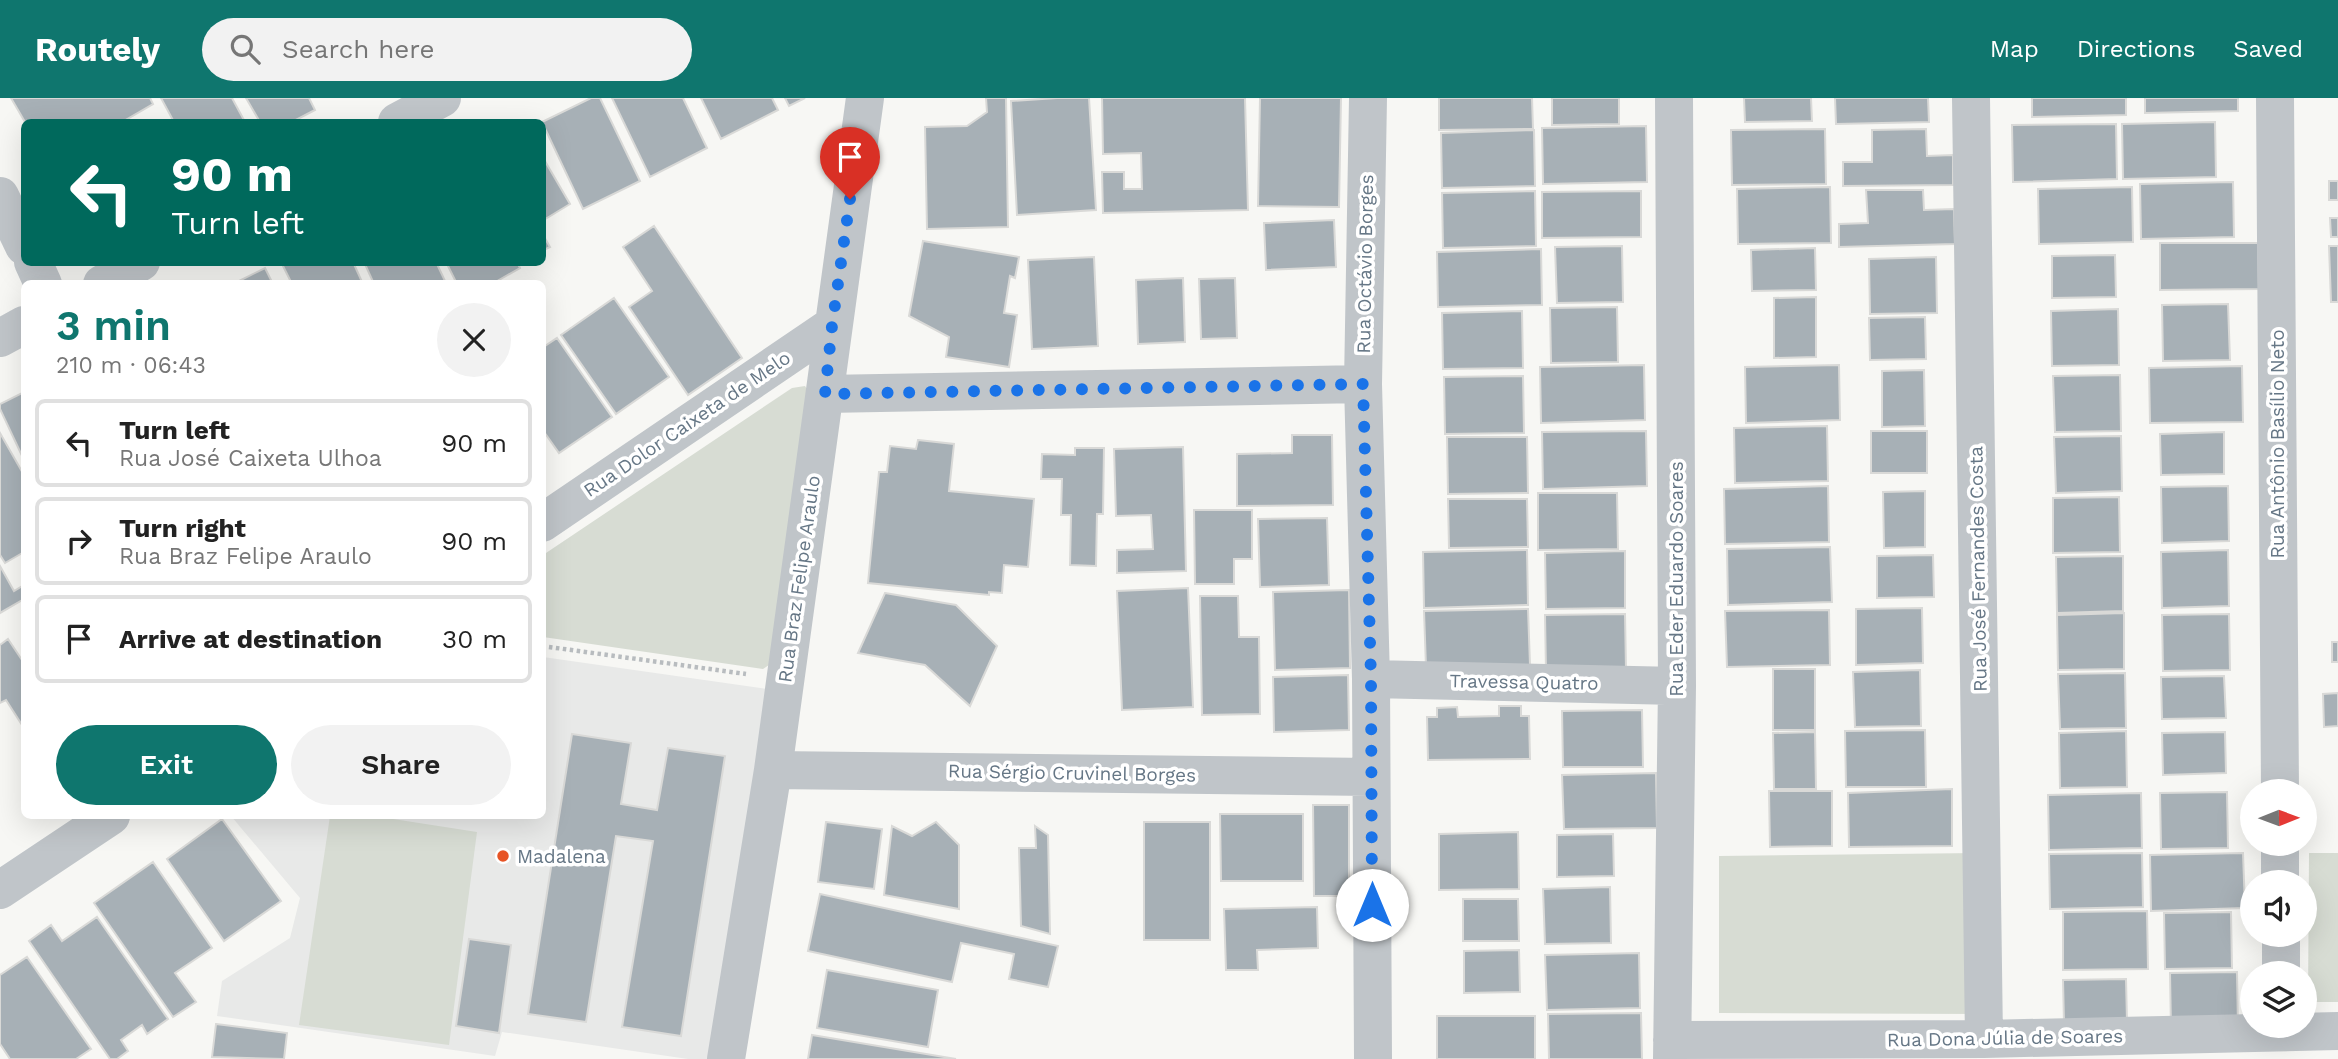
<!DOCTYPE html>
<meta charset="utf-8">
<style>
:root{--surface:#fff;--page:#f2f2f2;--text:#222;--muted:#767676;--line:#e0e0e0;--accent:#0f766e}
body{margin:0;font-family:"Work Sans",sans-serif;background:var(--page);color:var(--text);height:100vh;display:flex;flex-direction:column;font-size:26px;white-space:nowrap}
*{box-sizing:border-box;margin:0}
p{font-size:23px;color:var(--muted)}
.icon{flex:none;width:38px;height:38px;fill:none;stroke:currentColor;stroke-width:2;stroke-linecap:round;stroke-linejoin:round}
.map{position:relative;flex:1;overflow:hidden}
.sheet{position:absolute;left:21px;top:182px;width:525px;height:539px;display:flex;flex-direction:column;background:var(--surface);border-radius:10px;box-shadow:0 7px 28px #0002}
.sheet>*{flex:none}
.banner{position:absolute;left:21px;top:21px;width:525px;height:147px;border-radius:10px;box-shadow:0 7px 28px #0002;background:#00695c;color:#fff;overflow:hidden}
.needle{width:46px;rotate:89deg}
.controls{position:absolute;left:2240px;top:681px;display:grid;gap:14px}
.controls a{display:grid;place-items:center;width:77px;height:77px;border-radius:50%;background:var(--surface);box-shadow:0 7px 28px #0002;font-size:35px}
.pin{position:absolute;display:grid;place-items:center;width:60px;height:60px;color:#fff;margin:-72px -30px;border-radius:50% 50% 50% 0;rotate:-45deg;box-shadow:0 0 7px #0007}
.pin .icon{rotate:45deg}
.me{position:absolute;width:77px;margin:-38px;rotate:0deg;stroke-linejoin:round;filter:drop-shadow(0 0 5px #0008)}
.turn{display:flex;align-items:center;gap:24px;height:147px;padding:0 35px;font-size:32px}
.turn .icon{width:91px;height:91px;stroke-width:2.5}
.turn b{display:block;font-size:49px;line-height:60px}
.round{display:grid;place-items:center;flex:none;width:74px;height:74px;border-radius:37px;background:var(--page)}
.overview{display:flex;align-items:center;justify-content:space-between;height:119px;padding:0 35px}
h1{font-size:42px;font-weight:600;line-height:52px;color:var(--accent)}
.button{display:flex;gap:14px;margin-top:auto;padding:14px 35px}
.button a{flex:1;height:80px;border-radius:42px;background:var(--accent);color:#fff;font-size:28px;font-weight:600;line-height:80px;text-align:center}
.button a+a{background:var(--page);color:var(--text)}
ul{padding:0;list-style:none}
li{display:flex;align-items:center;gap:21px;height:88px;margin:0 14px 10px;padding:0 21px;border:4px solid var(--line);border-radius:10px}
li div{flex:1}
li b{display:block;font-size:26px}
li em{font-style:normal}
header{display:flex;align-items:center;gap:42px;box-sizing:border-box;height:98px;padding:0 35px;background:var(--accent);color:#fff}
header strong{font-size:33px}
nav{display:flex;gap:38px;margin-inline-start:auto;font-size:24px}
.search{width:490px;height:63px;background:var(--page);display:flex;align-items:center;gap:18px;box-sizing:border-box;padding:0 24px;border-radius:38px;color:var(--muted);font-size:26px}
.map>svg:first-child{display:block}
.built{fill:#e8e9e8}
.green{fill:#d7dcd3}
.building{fill:#a7b0b6;stroke:#d9d9d7;stroke-width:2}
.lines{fill:none;stroke-linecap:round;stroke-linejoin:round}
.path{stroke:#b8bcbf;stroke-width:4.5;stroke-dasharray:3.5 3.5;stroke-linecap:butt}
.street{stroke:#c0c5c9;stroke-width:38}
.route{stroke:#1a73e8;stroke-width:12;stroke-dasharray:0 21.6}
.poi-dot{fill:#e75425;stroke:#fff;stroke-width:2.5}
.labels{text-anchor:middle;dominant-baseline:central;stroke-width:7;stroke-linejoin:round;paint-order:stroke}
.street-label{font-size:19px;fill:#667786;stroke:#fff}
.poi-label{font-size:19px;fill:#667786;stroke:#fff;text-anchor:start}
</style>
<header>
<strong>Routely</strong>
<div class="search"><svg class="icon" aria-label="search" viewBox="0 0 24 24"><circle cx="10" cy="10" r="6"/><path d="M15 15l6 6"/></svg>Search here</div>
<nav><a>Map</a><a>Directions</a><a>Saved</a></nav>
</header>
<div class="map">
<svg width="2338" height="961" viewBox="0 0 2338 961">
<rect width="100%" height="100%" fill="#f7f7f4"/>
<path class="built" d="M543,559L767,591L710,961H688L502,934L495,958L217,918L222,883L290,840L300,800L231,718H542Z"/>
<path class="green" d="M805,288L811,298L769,567L763,571L543,539V457L792,290Z
M330,718H374L477,734L449,947L299,927Z
M1978,755L1980,916L1719,915V758Z
M2309,755H2338V904H2308Z"/>
<path class="building" d="M11,0H150L153,6L122,24H25Z
M161,0H232L245,24H174Z
M246,0H309L315,12L292,24H260Z
M591,0H600L640,83L583,111L542,24Z
M612,0H683L707,50L650,79Z
M701,0H772L778,12L721,41Z
M785,0H805L789,8Z
M986,0H1006L1008,129L927,131L925,29L967,28L987,14Z
M1057,0H1089L1096,112L1017,117L1011,3Z
M1102,0H1245L1248,112L1103,115L1102,74H1124V91H1142L1141,55L1103,56Z
M1260,0H1341L1339,109L1258,108Z
M1439,0H1532L1533,31L1439,32Z
M1552,0H1619V26L1552,27Z
M1744,0H1811L1812,23L1745,24Z
M1835,0H1928L1929,24L1836,26Z
M2032,0H2126V17L2032,19Z
M2145,0H2238V13L2145,15Z
M2215,24L2216,79L2123,81L2122,26Z
M2116,26L2117,81L2013,84L2012,27Z
M1646,28L1647,84L1543,86L1542,30Z
M1825,31L1826,86L1732,87L1731,32Z
M1926,31L1927,58L1953,57V87L1843,88V64H1872V32Z
M1534,32L1535,88L1442,90L1441,35Z
M542,58L570,106L542,123Z
M2329,83H2338V102H2329Z
M2233,84L2234,139L2141,141L2140,86Z
M1830,89L1831,145L1738,146L1737,91Z
M2132,89L2133,144L2039,146L2038,91Z
M1866,92H1923L1924,112L1954,111L1955,146L1839,149V126L1868,125Z
M1535,93L1536,148L1443,150L1442,95Z
M1641,93V139L1542,140V94Z
M2330,120H2338V139H2331Z
M1334,122L1336,169L1266,172L1264,125Z
M654,128L742,260L688,297L629,209L652,193L623,149Z
M542,135L550,149L542,153Z
M923,143L1019,159L1015,180L1010,178L1004,215L1017,217L1009,269L946,259L949,239L909,218Z
M2160,145H2258L2259,191L2160,192Z
M1622,148L1623,204L1557,205L1555,149Z
M2329,148H2338V204H2331Z
M1815,150L1816,192L1752,193L1751,152Z
M1541,151L1542,207L1438,209L1437,154Z
M2115,157L2116,199L2052,200V158Z
M1094,159L1098,248L1032,251L1028,162Z
M1936,159L1937,215L1870,216L1869,161Z
M281,164H353L363,186H292Z
M364,164H436L446,185L374,186Z
M446,164H517L520,170L492,186H457Z
M265,170L273,186H233Z
M1183,180L1185,244L1138,246L1136,182Z
M1235,180L1237,240L1201,241L1199,181Z
M1816,199V259L1774,260V200Z
M614,200L669,279L616,316L561,237Z
M2228,206L2230,262L2163,263L2162,207Z
M1617,209L1618,264L1551,265L1550,210Z
M2118,211L2119,267L2052,268L2051,213Z
M1522,213L1523,270L1443,271L1442,215Z
M1925,219L1926,261L1870,262L1869,220Z
M557,240L612,319L559,355L542,331V250Z
M1644,267L1645,322L1541,325L1540,269Z
M1839,267L1840,322L1746,325L1745,269Z
M2242,268L2243,324L2150,325L2149,270Z
M1924,272L1925,328L1882,329V273Z
M2120,277L2121,333L2055,334L2053,278Z
M1523,278L1524,335L1445,336L1444,279Z
M24,294V362L0,311V306Z
M1827,328L1828,383L1735,385L1734,330Z
M1646,333L1647,388L1543,391L1542,334Z
M1871,333H1927V375H1871Z
M2224,334V376L2161,377L2160,336Z
M0,335L24,377V454L5,465L0,457Z
M1292,337H1332L1333,407L1237,408V356L1292,355Z
M2121,338L2122,393L2056,395L2054,339Z
M1447,339H1527L1528,395L1448,396Z
M918,342L954,346L949,393L1034,401L1028,469L1004,467L1002,495L989,494V497L868,485L879,374H887L890,348L916,351Z
M1183,349L1186,473L1117,475V452L1153,451L1151,417L1116,418L1114,351Z
M1075,350H1104L1103,416H1097L1096,468L1070,467L1071,417H1061L1062,381H1041L1042,356L1075,357Z
M1828,388L1829,444L1725,446L1724,391Z
M2228,388L2229,443L2162,445L2161,389Z
M1925,393V449L1884,450L1883,394Z
M1538,395H1617L1618,451L1538,452Z
M2119,399L2120,454L2053,455V400Z
M1448,401H1527L1528,449L1449,450Z
M1194,412H1252V461H1234V486H1195Z
M1327,420L1329,487L1260,489L1258,421Z
M1830,449L1832,504L1728,507L1727,451Z
M1527,452L1528,507L1424,510L1423,454Z
M2228,452L2229,508L2162,510L2161,454Z
M1625,453V510L1546,511L1545,455Z
M1933,457L1934,499L1877,500V458Z
M2123,458V513L2057,515L2056,459Z
M0,468L14,493L24,487V501L0,515Z
M1188,490L1193,609L1122,612L1117,493Z
M1349,492L1350,570L1275,572L1273,494Z
M885,495L956,507L997,548L970,608L925,567L858,555Z
M1200,498H1238L1239,539H1259L1260,616L1202,617Z
M1922,510L1923,565L1856,567V511Z
M1528,511L1530,567L1426,569L1424,513Z
M1829,512L1830,567L1727,569L1725,513Z
M2124,515V571L2058,572L2057,517Z
M1625,516L1626,572L1546,573L1545,517Z
M2229,516L2230,572L2163,573L2162,517Z
M8,541L24,565V630L6,602L0,605V547Z
M2332,544H2338V564H2332Z
M1773,571H1815V632H1773Z
M1920,572L1921,628L1855,629L1853,574Z
M2125,575L2126,630L2060,631L2058,576Z
M1348,577L1349,632L1274,634L1273,579Z
M2224,578L2226,620L2162,621L2161,579Z
M2338,595V628L2324,629L2323,596Z
M1499,608H1521V618H1529L1530,661L1428,662L1427,619H1437V610L1457,609L1458,619L1499,618Z
M1642,612L1643,669H1563L1562,613Z
M1925,632L1926,689H1846L1845,633Z
M2126,633L2127,689L2060,690L2059,635Z
M1815,634L1816,691H1774L1773,635Z
M2225,634L2226,675L2163,677L2162,635Z
M572,636L631,645L621,706L657,712L668,650L725,658L681,938L622,929L653,743L616,738L586,924L528,916Z
M1656,675L1657,730L1564,731L1562,677Z
M1952,691V748L1849,749L1848,695Z
M1769,693H1832V748L1770,749Z
M2227,694L2228,750L2161,751L2160,695Z
M2141,695L2142,750L2049,752L2048,697Z
M1313,707H1349V798H1314Z
M1220,716H1303V783H1221Z
M222,721L281,803L224,843L167,761Z
M826,724L882,731L874,791L818,784Z
M936,724L959,747V811L884,797L892,728L912,738Z
M1144,724H1210V842H1144Z
M1035,728L1048,737L1050,836L1021,828L1019,750H1036Z
M1518,734L1519,791L1439,792V736Z
M1613,736L1614,778L1557,779V737Z
M2142,755L2143,809L2050,811L2049,756Z
M2243,755L2245,810L2151,813L2150,757Z
M153,764L212,850L175,875L196,904L173,919L94,805Z
M1610,789L1611,845L1545,846L1543,791Z
M820,796L1058,848L1048,889L1009,881L1014,856L961,845L952,884L808,853Z
M1463,801H1518L1519,843H1463Z
M1317,809L1318,850L1257,852L1258,872H1226L1224,811Z
M2147,813L2148,871L2063,872V814Z
M2231,814L2232,870L2165,871L2164,815Z
M97,819L168,921L147,936L142,927L121,942L128,953L117,961H110L29,843L51,827L62,843Z
M469,841L511,847L499,935L456,928Z
M1519,852L1520,894L1464,895V853Z
M1639,855L1640,910L1547,912L1545,857Z
M27,859L91,951L76,961H10L0,946V877Z
M827,872L938,892L928,949L817,930Z
M2237,874L2238,930L2171,931L2170,875Z
M2126,881L2127,923L2064,925L2063,882Z
M1641,915L1642,961H1549L1548,916Z
M1437,918H1535V961H1437Z
M216,926L287,935L284,961L212,959Z
M812,937L956,961H808Z"/>
<g class="lines">
<path class="path" d="M542,548L746,576"/>
<path class="street" d="M1368,0L1363,286L1371,581L1373,961
M1971,0L1984,941
M2275,0L2280,693
M397,24L442,0
M0,98L24,148
M33,164L43,186
M102,186L141,164
M0,240L24,227
M825,296L1363,286
M542,425L832,228
M1371,581L1677,588
M773,672L1371,679
M2280,746V784
M0,792L111,718
M2281,836V875
M1672,942L1984,941L2338,933
M726,961L773,672L865,0
M1672,961L1677,588L1674,0"/>
</g>
<g class="lines">
<path class="route" d="M850,101L832,228L825,296L1363,286L1371,581L1372,807"/>
</g>
<circle class="poi-dot" cx="503" cy="758" r="7"/>
<g class="labels">
<g class="street-label">
<text transform="translate(1365 166) rotate(-89)">Rua Octávio Borges</text>
<text transform="translate(687 326) rotate(-34)">Rua Dolor Caixeta de Melo</text>
<text transform="translate(2277 346) rotate(-90)">Rua Antônio Basílio Neto</text>
<text transform="translate(1978 471) rotate(-91)">Rua José Fernandes Costa</text>
<text transform="translate(799 481) rotate(-82)">Rua Braz Felipe Araulo</text>
<text transform="translate(1676 481) rotate(-90)">Rua Eder Eduardo Soares</text>
<text transform="translate(1524 584) rotate(1)">Travessa Quatro</text>
<text transform="translate(1072 675) rotate(1)">Rua Sérgio Cruvinel Borges</text>
<text transform="translate(2005 940) rotate(-1)">Rua Dona Júlia de Soares</text>
</g>
<g class="poi-label">
<text x="517" y="758">Madalena</text>
</g>
</g>
</svg>
<div class="controls">
<a><svg class="needle" viewBox="-14 -14 28 28"><path d="M0-13l5 13h-10z" fill="#e53935"/><path d="M0 13l5-13h-10z" fill="#767676"/></svg></a>
<a><svg class="icon" aria-label="sound" viewBox="0 0 24 24"><path d="M4 9h4l5-4v14l-5-4H4zM17 9q2 3 0 6"/></svg></a>
<a><svg class="icon" aria-label="layers" viewBox="0 0 24 24"><path d="M12 4l9 5-9 5-9-5zM3 14l9 5 9-5"/></svg></a>
</div>
<div class="pin" style="left:850px;top:101px;background:#d93025"><svg class="icon" aria-label="arrive" viewBox="0 0 24 24"><path d="M6 21V4h12l-3 4 3 4H6"/></svg></div>
<svg class="me" style="left:1372px;top:807px" viewBox="-20 -20 40 40"><circle r="19" fill="#fff"/><path d="M0-13L10 11 0 6-10 11z" fill="#1a73e8"/></svg>
<div class="banner">
<div class="turn"><svg class="icon" aria-label="left" viewBox="0 0 24 24"><path d="M17 20v-9H6M10 6l-5 5 5 5"/></svg><div><b>90 m</b>Turn left</div></div>
</div>
<section class="sheet">
<div class="overview"><div><h1>3 min</h1><p>210 m · 06:43</p></div><a class="round"><svg class="icon" aria-label="close" viewBox="0 0 24 24"><path d="M6 6l12 12M18 6L6 18"/></svg></a></div>
<ul>
<li><svg class="icon" aria-label="left" viewBox="0 0 24 24"><path d="M17 20v-9H6M10 6l-5 5 5 5"/></svg><div><b>Turn left</b><p>Rua José Caixeta Ulhoa</p></div><em>90 m</em></li>
<li><svg class="icon" aria-label="right" viewBox="0 0 24 24"><path d="M7 20v-9h11M14 6l5 5-5 5"/></svg><div><b>Turn right</b><p>Rua Braz Felipe Araulo</p></div><em>90 m</em></li>
<li><svg class="icon" aria-label="arrive" viewBox="0 0 24 24"><path d="M6 21V4h12l-3 4 3 4H6"/></svg><div><b>Arrive at destination</b></div><em>30 m</em></li>
</ul>
<div class="button"><a>Exit</a><a>Share</a></div>
</section>
</div>
